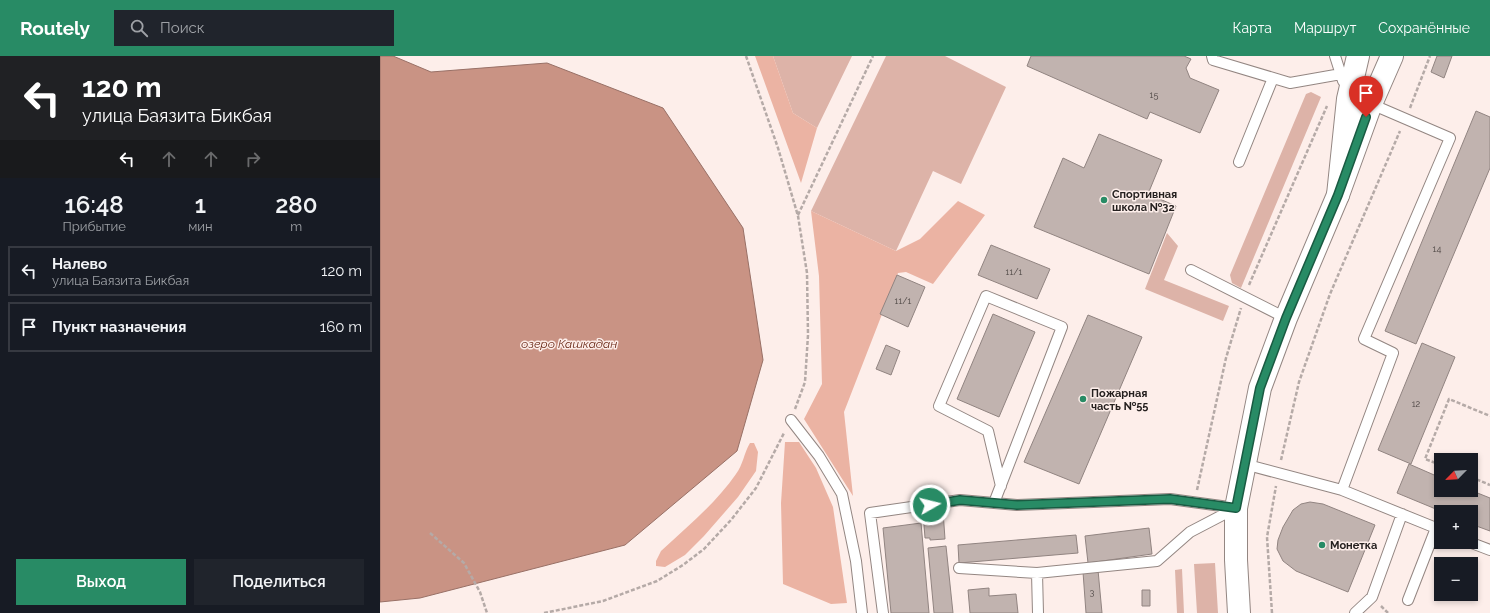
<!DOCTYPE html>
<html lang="ru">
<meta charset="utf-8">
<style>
:root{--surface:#171b24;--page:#20242c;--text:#f1f3f6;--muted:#9ea1a6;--line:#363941;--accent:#288b65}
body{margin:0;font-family:Raleway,sans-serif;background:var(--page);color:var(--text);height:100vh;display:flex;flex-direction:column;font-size:15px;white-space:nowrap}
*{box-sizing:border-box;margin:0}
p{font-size:13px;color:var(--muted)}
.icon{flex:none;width:22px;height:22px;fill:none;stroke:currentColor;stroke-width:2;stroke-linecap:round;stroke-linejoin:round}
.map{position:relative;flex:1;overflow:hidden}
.drawer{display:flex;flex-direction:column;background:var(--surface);width:380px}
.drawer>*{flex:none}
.hud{background:#202124;color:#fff;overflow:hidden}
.needle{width:26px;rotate:246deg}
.controls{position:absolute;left:1054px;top:397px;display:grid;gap:8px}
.controls a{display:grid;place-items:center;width:44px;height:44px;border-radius:0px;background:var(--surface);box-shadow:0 2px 6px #0003;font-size:20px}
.pin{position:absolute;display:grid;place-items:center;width:34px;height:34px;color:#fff;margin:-41px -17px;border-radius:50% 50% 50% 0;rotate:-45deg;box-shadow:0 0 4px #0007}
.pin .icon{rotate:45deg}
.me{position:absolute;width:44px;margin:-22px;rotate:82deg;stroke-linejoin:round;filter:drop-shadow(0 0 3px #0008)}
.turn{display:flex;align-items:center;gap:14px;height:84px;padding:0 16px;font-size:18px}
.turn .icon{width:52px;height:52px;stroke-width:2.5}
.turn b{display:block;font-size:28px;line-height:34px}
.lanes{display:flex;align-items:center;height:38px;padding:0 16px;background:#0003;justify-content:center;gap:20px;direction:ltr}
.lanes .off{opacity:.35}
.eta{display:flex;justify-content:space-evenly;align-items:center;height:68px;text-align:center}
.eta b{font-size:24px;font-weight:600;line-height:28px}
.action{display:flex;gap:8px;margin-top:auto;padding:8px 16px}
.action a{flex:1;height:46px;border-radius:0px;background:var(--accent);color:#fff;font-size:16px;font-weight:600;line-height:46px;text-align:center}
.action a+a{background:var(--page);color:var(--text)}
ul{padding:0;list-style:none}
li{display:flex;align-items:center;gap:12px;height:50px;margin:0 8px 6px;padding:0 8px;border:2px solid var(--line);border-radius:0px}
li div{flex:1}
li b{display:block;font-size:15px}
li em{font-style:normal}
header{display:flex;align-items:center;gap:24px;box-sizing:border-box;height:56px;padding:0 20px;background:var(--accent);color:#fff}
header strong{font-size:19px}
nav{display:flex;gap:22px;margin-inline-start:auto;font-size:14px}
.search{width:280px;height:36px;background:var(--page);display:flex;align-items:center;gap:10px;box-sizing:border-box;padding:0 14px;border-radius:0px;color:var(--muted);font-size:15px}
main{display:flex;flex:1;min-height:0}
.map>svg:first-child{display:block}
.green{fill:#ddb3a8}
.forest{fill:#ebb3a3}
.water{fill:#c99384;stroke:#987066}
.building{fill:#c1b3af;stroke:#918481}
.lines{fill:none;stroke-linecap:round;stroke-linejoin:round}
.lane-casing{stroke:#938682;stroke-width:12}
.secondary-casing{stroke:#938682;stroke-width:24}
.primary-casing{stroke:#938682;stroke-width:24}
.path{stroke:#b5aaa7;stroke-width:2.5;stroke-dasharray:4 2;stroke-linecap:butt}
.lane{stroke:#fff;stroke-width:10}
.secondary{stroke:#fff;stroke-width:22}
.primary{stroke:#fff;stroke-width:22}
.route-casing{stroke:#1a5a42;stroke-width:10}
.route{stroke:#288b65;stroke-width:7}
.poi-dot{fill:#288b65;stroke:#fdeeea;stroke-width:1.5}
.labels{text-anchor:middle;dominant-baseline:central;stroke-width:3;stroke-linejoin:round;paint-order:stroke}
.number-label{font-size:9px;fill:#4c4543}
.poi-label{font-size:11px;font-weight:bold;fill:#25201f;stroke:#fdeeea;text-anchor:start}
.water-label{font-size:12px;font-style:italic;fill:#692715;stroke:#fdeeea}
</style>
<header>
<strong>Routely</strong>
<div class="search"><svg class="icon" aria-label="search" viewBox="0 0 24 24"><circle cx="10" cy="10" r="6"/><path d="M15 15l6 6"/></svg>Поиск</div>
<nav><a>Карта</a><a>Маршрут</a><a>Сохранённые</a></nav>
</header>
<main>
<section class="drawer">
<div class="hud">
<div class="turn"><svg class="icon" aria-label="left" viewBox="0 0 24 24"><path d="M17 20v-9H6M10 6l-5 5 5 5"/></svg><div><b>120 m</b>улица Баязита Бикбая</div></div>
<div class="lanes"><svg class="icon" aria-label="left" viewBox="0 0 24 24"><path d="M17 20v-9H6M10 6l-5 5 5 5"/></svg><svg class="icon off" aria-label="ahead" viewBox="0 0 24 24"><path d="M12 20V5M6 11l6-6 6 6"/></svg><svg class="icon off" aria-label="ahead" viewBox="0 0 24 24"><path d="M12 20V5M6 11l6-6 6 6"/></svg><svg class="icon off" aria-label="right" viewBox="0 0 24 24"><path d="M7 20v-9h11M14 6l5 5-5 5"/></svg></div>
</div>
<div class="eta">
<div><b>16:48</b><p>Прибытие</p></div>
<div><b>1</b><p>мин</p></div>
<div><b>280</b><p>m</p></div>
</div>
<ul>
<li><svg class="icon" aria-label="left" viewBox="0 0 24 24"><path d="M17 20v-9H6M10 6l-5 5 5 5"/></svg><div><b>Налево</b><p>улица Баязита Бикбая</p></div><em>120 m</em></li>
<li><svg class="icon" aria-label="arrive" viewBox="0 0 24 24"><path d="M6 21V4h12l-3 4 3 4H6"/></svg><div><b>Пункт назначения</b></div><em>160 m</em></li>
</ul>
<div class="action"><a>Выход</a><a>Поделиться</a></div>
</section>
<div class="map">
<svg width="1110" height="557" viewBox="0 0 1110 557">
<rect width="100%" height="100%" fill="#fdeeea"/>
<path class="green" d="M393,0H472L437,72L413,57Z
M506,0H565L626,31L581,128L553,115L516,195L431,155Z
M931,36L941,41L861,232L852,227L850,219L926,38Z
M787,177L798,190L784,224L849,250L843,265L765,233Z
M835,507L838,557H817L814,508Z
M802,513L804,557H797L795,514Z"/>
<path class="forest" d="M375,0H393L413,57L437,72L421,127Z
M578,145L605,159L553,228L526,216L518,217L464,356L473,440L424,363L442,328L439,220L431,155L516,195L540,183Z
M405,386H419L436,412L453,451L467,547L451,548L403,528L401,447Z
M370,387H374L378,396L376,415L358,441L324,480L305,499L285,511L276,510V505L281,495C307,471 336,447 356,418C363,409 364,397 370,387Z"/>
<path class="water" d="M0,0H13L51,16L167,7L283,52L363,172L383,304L357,395L245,489L40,542L0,546Z"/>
<path class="building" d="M651,0H804L811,3L806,12L810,22L839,34L820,77L770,56L767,63L647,10Z
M1057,0H1072L1064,22L1051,16Z
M1096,55L1110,61V112L1036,288L1005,275Z
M719,78L782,104L768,138L796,150L769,218L654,171L683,102L704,112Z
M611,189L670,213L657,243L598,219Z
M517,219L545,231L528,271L500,258Z
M613,258L655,276L619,361L577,343Z
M708,259L762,281L699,428L644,406Z
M1042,287L1075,301L1031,408L998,394Z
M506,289L520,295L511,319L496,313Z
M1029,408L1061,422V434H1090L1110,442V475L1091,468V456H1063L1017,437Z
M930,446L943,448L995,469L968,536L916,515L903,505L897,493L898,484L903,471L913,454L921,448Z
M563,455L565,483L550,484V482H545L543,456Z
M541,467L549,557H511L503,472Z
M769,472L772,498L708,507L705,480Z
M696,479L698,497L579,507L578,489Z
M566,490L573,557H554L548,492Z
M718,514L722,557H706L703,516Z
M609,532V540L636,538L638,557H590L588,534Z
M762,534H770V550H762Z"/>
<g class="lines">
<g class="lane-casing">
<path id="lane" d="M832,0L833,4L910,27L961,18
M955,0L963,25
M859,106L893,22
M811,214L906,262
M411,364L439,400L462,438L476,505L482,557
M864,408L962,434L1013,297L984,283L1070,82L991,48
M962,434L1061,474
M614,447L682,271L606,240L559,350L608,375L621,430
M1089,486L1110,494
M579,512L657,517L777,505L810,476L856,452
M657,517L658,557
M1028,544L1056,472
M503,557L490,457L580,444L637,449L790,443L856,452
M975,557L992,541L1022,458"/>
</g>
<g class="secondary-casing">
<path id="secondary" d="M859,557L856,504V452L880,332L906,262L958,139L991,48L1012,0"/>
</g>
<g class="primary-casing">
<path id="primary" d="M958,139L968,43L978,0"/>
</g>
<path class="path" d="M366,0L398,92L418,160L427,217L428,279L425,326L415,353
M1030,52L1050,0
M418,159L493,0
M869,229L947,50
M901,404L919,326L950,238L1020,75
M1061,409L1045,403L1069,343L1110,360
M1091,421L1110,429
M817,434L846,302L861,252
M50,477L84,507L100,536L107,557
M1001,550L1008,557
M164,557L223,545L277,525L303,509L324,493L351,464L376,432L404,377
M892,557L887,481L896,430"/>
<use href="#lane" class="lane"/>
<use href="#secondary" class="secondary"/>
<use href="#primary" class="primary"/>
</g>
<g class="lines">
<g class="route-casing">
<path id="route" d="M550,449L580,444L637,449L790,443L856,452L880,332L906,262L958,139L986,61"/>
</g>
<use href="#route" class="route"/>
</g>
<g class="poi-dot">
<circle cx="724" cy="144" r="4"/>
<circle cx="703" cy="343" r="4"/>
<circle cx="942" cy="489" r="4"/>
</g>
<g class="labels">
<g class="number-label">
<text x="774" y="39">15</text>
<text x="1057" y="193">14</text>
<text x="634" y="216">11/1</text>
<text x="523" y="245">11/1</text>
<text x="1036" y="348">12</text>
<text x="712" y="536">3</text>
</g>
<g class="poi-label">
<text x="732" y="138">Спортивная<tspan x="732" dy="13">школа №32</tspan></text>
<text x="711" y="337">Пожарная<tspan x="711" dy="13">часть №55</tspan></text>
<text x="950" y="489">Монетка</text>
</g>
<g class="water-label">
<text x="189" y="288">озеро Кашкадан</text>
</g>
</g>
</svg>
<div class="controls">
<a><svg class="needle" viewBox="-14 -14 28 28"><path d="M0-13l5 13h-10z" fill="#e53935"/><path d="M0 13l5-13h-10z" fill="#9ea1a6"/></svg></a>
<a>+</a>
<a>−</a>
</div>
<div class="pin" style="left:986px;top:61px;background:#d93025"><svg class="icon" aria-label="arrive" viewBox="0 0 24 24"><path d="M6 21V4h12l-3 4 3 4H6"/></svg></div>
<svg class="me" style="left:550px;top:449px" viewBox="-20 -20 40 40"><circle r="17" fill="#288b65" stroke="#fff" stroke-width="3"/><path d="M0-11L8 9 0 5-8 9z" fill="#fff"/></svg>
</div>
</main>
